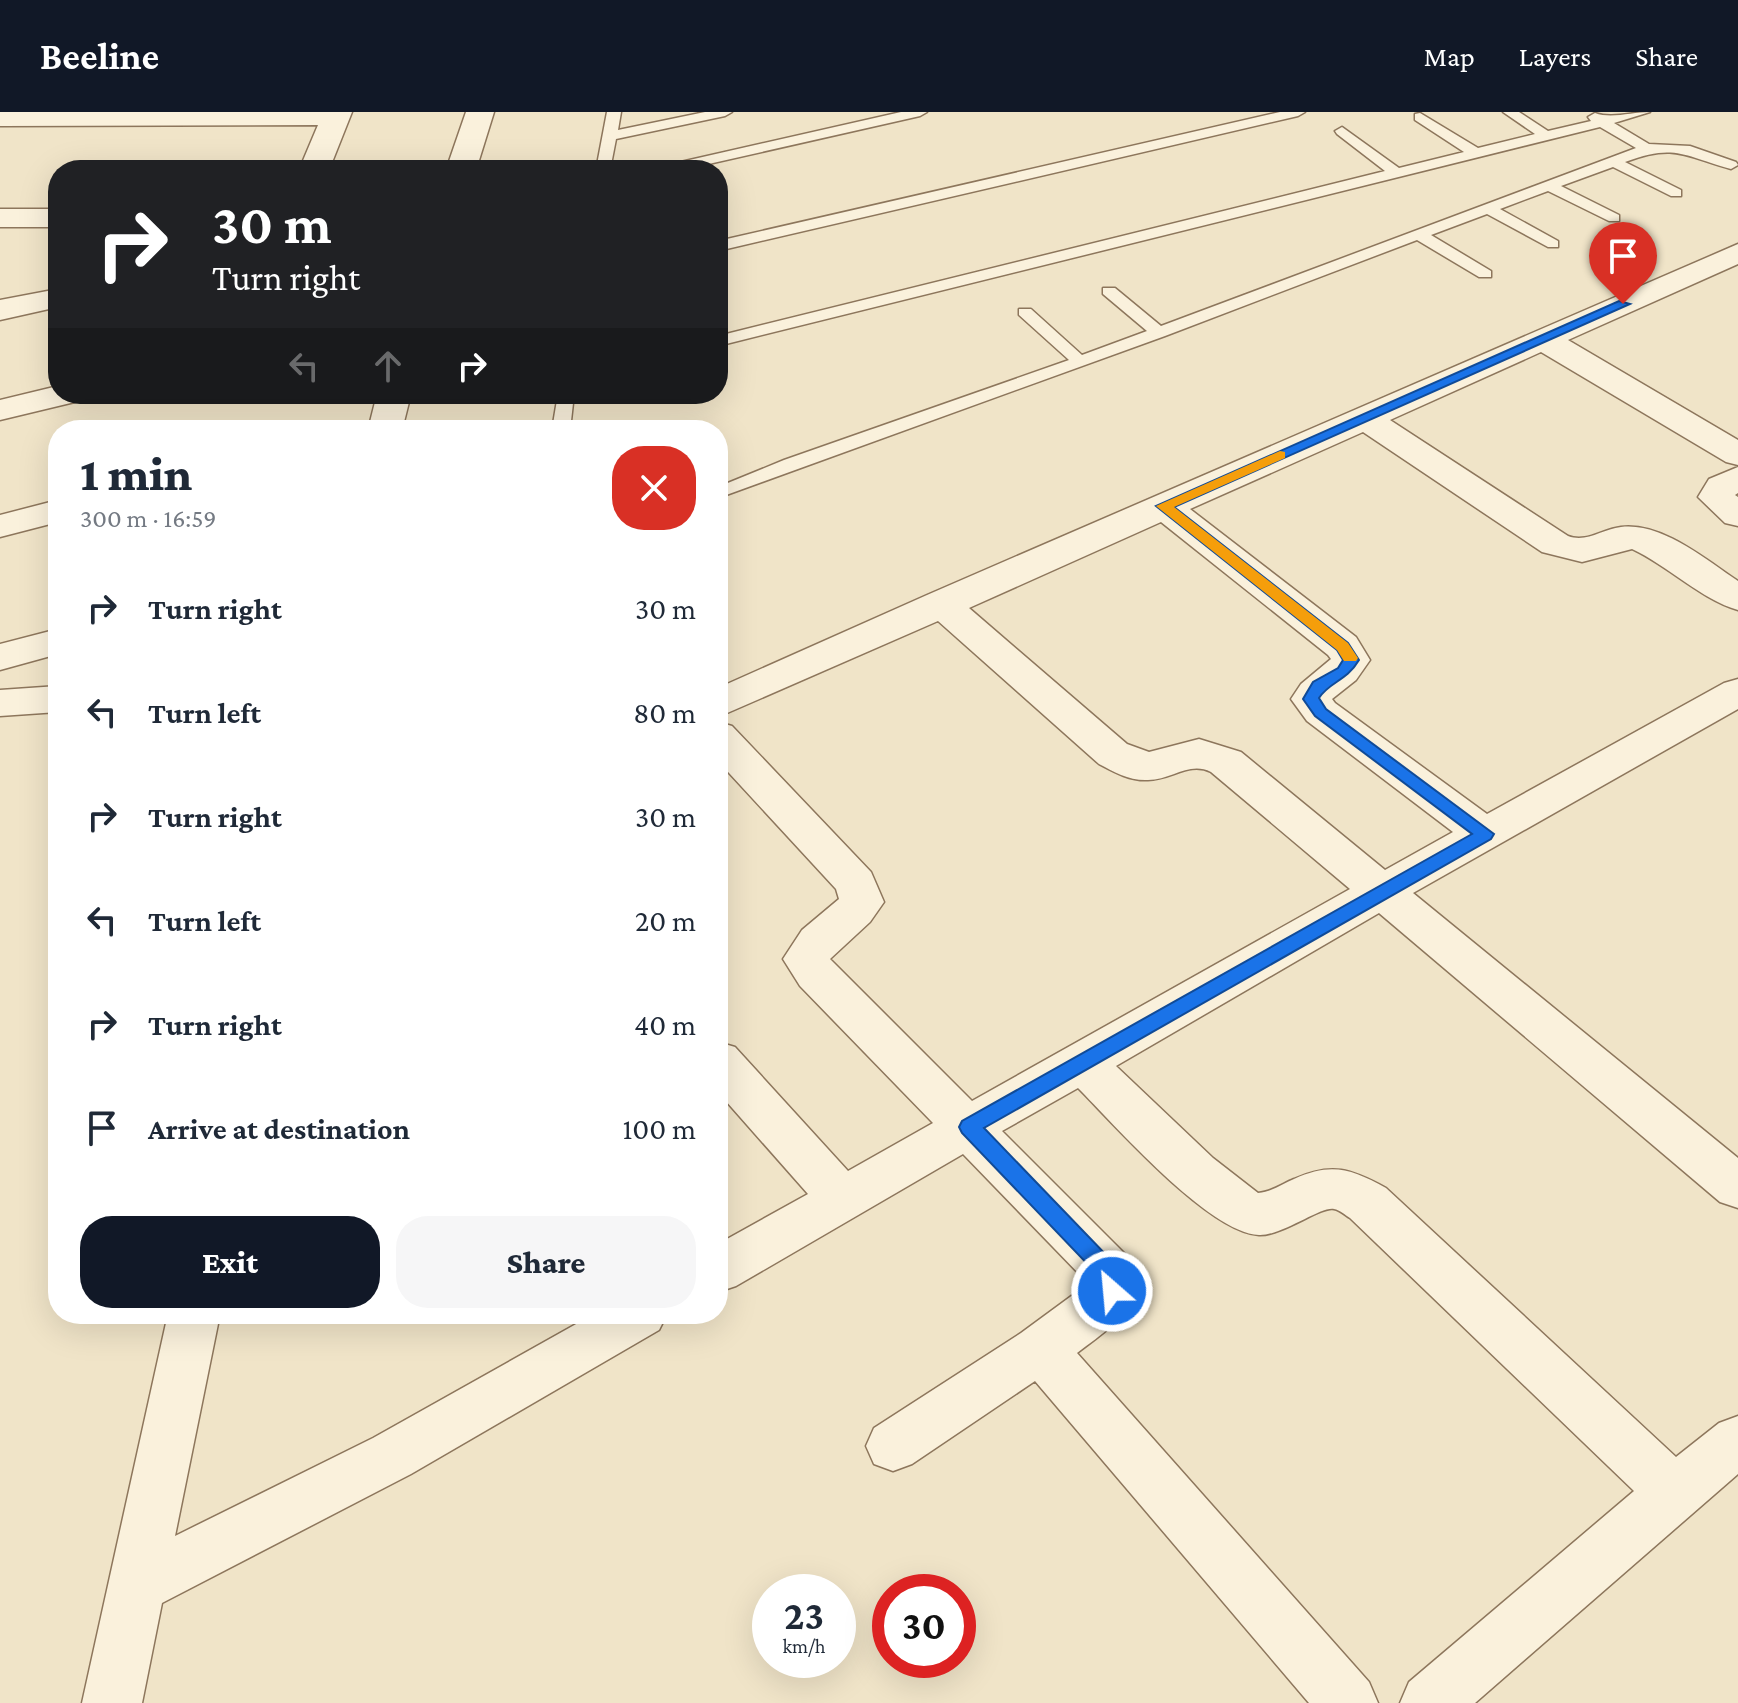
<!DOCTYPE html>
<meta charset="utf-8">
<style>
:root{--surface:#fff;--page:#f6f6f7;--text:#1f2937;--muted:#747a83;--accent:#111827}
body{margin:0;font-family:"Crimson Pro",serif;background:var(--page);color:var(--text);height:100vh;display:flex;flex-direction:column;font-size:30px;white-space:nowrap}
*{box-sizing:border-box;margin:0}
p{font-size:26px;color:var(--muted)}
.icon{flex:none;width:44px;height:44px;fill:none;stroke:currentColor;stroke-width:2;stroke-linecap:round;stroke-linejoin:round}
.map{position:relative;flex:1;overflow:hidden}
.drawer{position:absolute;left:48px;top:308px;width:680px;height:904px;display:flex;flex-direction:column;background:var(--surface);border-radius:32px;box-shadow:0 8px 32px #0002}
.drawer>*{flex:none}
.banner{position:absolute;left:48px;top:48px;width:680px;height:244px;border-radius:32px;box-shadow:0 8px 32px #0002;background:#202124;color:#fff;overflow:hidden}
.speed{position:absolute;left:752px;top:1462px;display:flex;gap:16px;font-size:40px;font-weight:700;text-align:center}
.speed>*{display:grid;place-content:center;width:104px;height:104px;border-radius:50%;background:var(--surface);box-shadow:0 8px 32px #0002;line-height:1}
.speed small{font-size:20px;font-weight:400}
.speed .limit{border:12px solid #d22;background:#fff;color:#111}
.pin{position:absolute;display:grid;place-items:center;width:68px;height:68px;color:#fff;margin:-82px -34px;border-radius:50% 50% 50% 0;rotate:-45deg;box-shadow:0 0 8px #0007}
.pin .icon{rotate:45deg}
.me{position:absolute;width:88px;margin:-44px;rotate:333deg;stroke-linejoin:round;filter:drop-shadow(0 0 6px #0008)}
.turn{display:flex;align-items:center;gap:28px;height:168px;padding:0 32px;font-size:36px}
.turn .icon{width:104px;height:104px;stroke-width:2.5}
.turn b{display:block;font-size:56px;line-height:68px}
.lanes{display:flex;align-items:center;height:76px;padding:0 32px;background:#0003;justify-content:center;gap:40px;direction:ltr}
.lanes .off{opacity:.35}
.round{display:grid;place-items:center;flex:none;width:84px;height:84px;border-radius:32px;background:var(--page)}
.overview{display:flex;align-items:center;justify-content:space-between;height:136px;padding:0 32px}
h1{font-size:48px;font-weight:800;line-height:60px}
.button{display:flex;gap:16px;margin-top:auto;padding:16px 32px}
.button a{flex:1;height:92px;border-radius:32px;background:var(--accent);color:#fff;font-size:32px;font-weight:800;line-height:92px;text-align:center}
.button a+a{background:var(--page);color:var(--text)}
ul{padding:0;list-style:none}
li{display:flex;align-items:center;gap:24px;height:104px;padding:0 32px}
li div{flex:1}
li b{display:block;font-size:30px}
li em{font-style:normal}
header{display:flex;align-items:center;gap:48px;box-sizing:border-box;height:112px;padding:0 40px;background:var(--accent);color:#fff}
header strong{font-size:38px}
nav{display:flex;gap:44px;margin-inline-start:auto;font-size:28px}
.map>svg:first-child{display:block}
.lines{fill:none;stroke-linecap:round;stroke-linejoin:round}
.service-casing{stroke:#8d765c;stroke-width:3}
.minor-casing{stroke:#8d765c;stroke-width:3}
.service{fill:#faf1dc;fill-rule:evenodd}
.minor{fill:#faf1dc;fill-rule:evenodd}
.route{fill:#1a73e8;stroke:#114b97;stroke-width:2}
.slow{fill:#f59e0b}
</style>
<header>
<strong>Beeline</strong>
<nav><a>Map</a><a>Layers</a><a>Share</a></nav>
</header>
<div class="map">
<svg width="1738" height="1591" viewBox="0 0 1738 1591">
<rect width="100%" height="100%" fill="#f0e4c8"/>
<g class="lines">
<g class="service-casing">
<path id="service" d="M607,0H621L618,18L705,0H732L725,4L616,27L610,58H596Z
M901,0H927L920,4L682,58H656L663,54Z
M1280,0H1305L1298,4L718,139V129Z
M1503,0H1519L1548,19L1591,9L1588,5L1595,1C1611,7 1632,0 1650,0L1614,11L1649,32L1690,34L1736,50L1738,53L1731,57C1684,44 1675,31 1625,50L1681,78V84H1671L1613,55L1561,74L1619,103V109H1609L1548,79L1500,97L1558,129V135H1548L1487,102L1431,123L1491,159V165H1479L1417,128L1165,224L718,386V375L784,348L1069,248L1019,203V197H1031L1082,243L1147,219L1103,182V176H1115L1161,214L1636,36L1600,15L718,234V224L1385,59L1337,22L1335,19L1342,15L1399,56L1464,40L1415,8V2L1420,1L1478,36L1535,22Z
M558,282H574L570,318H552Z"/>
</g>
<g class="minor-casing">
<path id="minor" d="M0,0H352L329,58H299L318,13L0,14Z
M466,0H494L476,58H446Z
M0,97H58V115H0Z
M1738,132V152L1568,228L1738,328V353L1726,350L1541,240L1390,308L1568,424C1587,431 1602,417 1621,415C1662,410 1706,448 1738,469V498C1702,488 1667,453 1632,437L1582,450L1542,440L1363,320L1190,397L1356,525L1370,548L1356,568L1332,587L1335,591L1487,702L1724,571L1738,567V597L1413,781L1738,1046V1096L1720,1090L1379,801L1116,954L1213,1046L1258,1081C1272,1080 1282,1072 1294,1067C1332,1050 1351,1057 1386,1076L1676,1345L1719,1311L1738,1304V1362L1475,1591H1400L1409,1570L1634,1379L1350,1106C1345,1103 1340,1098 1334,1097C1321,1094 1282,1124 1259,1123C1209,1121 1114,1012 1078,976L1002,1019L1124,1141L1138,1179C1124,1208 1102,1222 1077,1241L1369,1570L1378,1591H1309L1035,1269L912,1352L893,1359L874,1352L866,1334L874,1316L1021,1221L1085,1174L1083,1166L963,1042L736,1174L718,1180V1132L808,1082L718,980V930L735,935L848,1059L933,1011L800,874L783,847L802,818L839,787L836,777L718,649V610L732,614L871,760L884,790L870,810L830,847L972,989L1350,777L1211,660C1189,649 1172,668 1148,668C1130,669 1114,660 1099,652L938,509L718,605V576L927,483ZM1161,410L1328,543L1331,547L1301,572L1291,587L1307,609L1453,720L1385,758L1241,640L1199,627L1149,640L1127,632L969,496Z
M58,177V195L0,208V188Z
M58,274V282H84L79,289L0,308V288Z
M377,282H411L402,318H368Z
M1738,355V381L1735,383L1738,385V414L1725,411L1698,385L1709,367Z
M58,388V410L0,425V403Z
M58,517V542L0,558V532Z
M58,574V600L0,604V578Z
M168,1202H220L175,1424L373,1326L594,1202H667L659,1218L411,1362L162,1491L142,1591H82Z"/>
</g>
<use href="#service" class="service"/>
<use href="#minor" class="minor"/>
</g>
<path class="route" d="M1619,189L1630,192L1174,395L1348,531L1359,548C1346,570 1330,569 1319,586L1326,597L1494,722L1491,727L984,1016L1113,1150L1123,1179L1120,1186L1112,1189L1105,1186L1096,1161L962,1021L959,1015L962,1009L1472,722L1315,604L1303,587L1313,570L1338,556L1343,548L1337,538L1156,394Z"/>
<path class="slow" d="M1280,339L1285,340V346L1174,395L1348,531L1358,546L1356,549H1344L1337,538L1156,394Z"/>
</svg>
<div class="speed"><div>23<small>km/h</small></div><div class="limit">30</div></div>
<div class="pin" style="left:1623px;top:192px;background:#d93025"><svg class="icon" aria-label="arrive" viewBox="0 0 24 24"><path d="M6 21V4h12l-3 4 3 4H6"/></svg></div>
<svg class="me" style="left:1112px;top:1179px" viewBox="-20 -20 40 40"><circle r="17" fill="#1a73e8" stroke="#fff" stroke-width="3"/><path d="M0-11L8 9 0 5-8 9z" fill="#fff"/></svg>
<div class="banner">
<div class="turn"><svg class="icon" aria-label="right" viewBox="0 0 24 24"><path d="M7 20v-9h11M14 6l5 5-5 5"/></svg><div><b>30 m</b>Turn right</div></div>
<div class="lanes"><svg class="icon off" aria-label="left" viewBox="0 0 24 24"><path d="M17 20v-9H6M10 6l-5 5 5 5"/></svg><svg class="icon off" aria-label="ahead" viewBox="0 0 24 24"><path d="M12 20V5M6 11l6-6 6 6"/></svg><svg class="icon" aria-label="right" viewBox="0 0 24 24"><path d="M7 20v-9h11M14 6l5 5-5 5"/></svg></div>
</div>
<section class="drawer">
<div class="overview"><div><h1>1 min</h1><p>300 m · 16:59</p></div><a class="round" style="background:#d93025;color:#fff"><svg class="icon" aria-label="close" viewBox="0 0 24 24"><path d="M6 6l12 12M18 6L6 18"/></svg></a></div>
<ul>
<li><svg class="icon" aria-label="right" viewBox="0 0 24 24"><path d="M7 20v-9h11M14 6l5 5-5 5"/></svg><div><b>Turn right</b></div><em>30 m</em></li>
<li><svg class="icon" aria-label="left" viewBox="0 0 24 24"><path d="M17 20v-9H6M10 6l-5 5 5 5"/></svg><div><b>Turn left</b></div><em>80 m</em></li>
<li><svg class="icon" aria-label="right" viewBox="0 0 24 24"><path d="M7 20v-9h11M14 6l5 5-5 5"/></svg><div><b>Turn right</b></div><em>30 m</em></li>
<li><svg class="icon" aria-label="left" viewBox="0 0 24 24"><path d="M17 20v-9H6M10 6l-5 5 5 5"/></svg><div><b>Turn left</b></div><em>20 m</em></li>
<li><svg class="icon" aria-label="right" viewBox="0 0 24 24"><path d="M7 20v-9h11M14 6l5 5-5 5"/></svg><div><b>Turn right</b></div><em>40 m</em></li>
<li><svg class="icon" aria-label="arrive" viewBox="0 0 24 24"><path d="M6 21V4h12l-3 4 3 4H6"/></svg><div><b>Arrive at destination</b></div><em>100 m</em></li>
</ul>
<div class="button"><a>Exit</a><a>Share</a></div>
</section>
</div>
